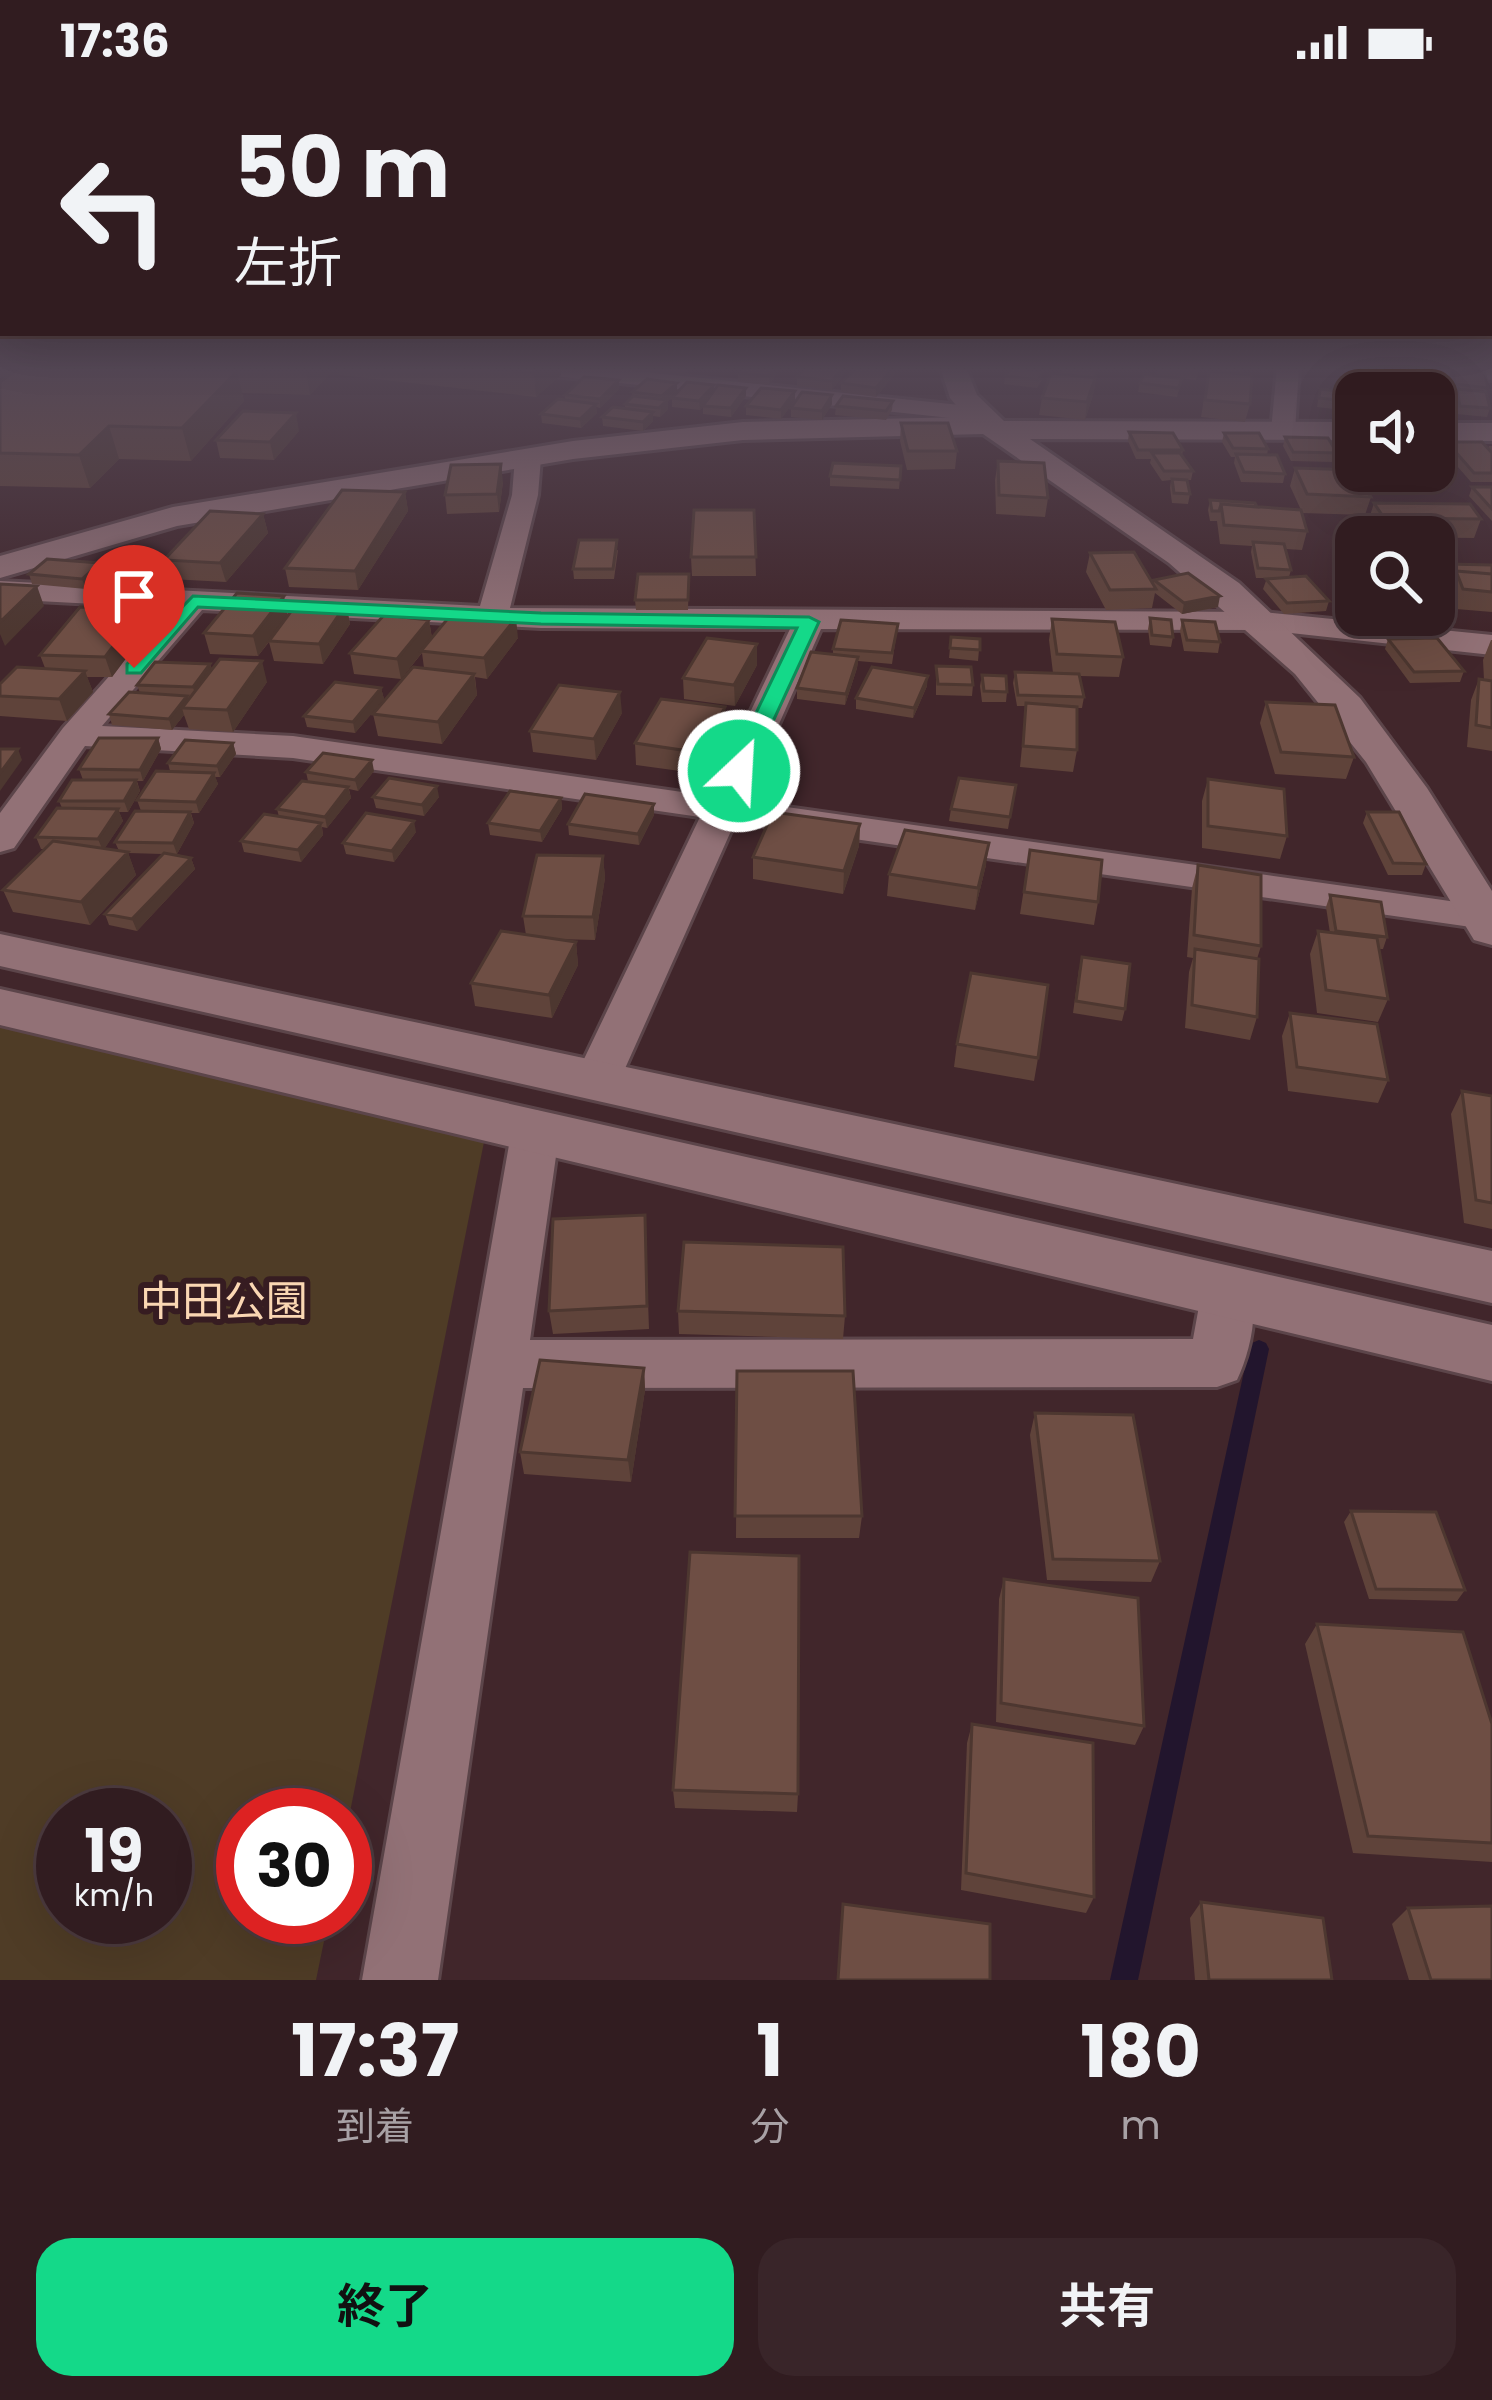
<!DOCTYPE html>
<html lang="ja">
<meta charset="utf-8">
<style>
:root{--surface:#311c20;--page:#392529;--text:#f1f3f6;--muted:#a8a1a5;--line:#4c3a3e;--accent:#14d989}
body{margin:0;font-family:Poppins,"Noto Sans JP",sans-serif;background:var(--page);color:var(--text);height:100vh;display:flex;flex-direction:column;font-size:45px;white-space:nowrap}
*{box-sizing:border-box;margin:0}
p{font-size:39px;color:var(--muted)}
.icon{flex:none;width:66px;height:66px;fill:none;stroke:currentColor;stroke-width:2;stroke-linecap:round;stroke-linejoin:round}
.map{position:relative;height:1896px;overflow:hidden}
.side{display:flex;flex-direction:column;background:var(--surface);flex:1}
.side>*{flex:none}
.guide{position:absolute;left:0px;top:0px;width:1494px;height:252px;box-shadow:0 12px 48px #0002,0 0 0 3px var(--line);background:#311c20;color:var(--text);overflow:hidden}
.controls{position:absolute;left:1335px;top:288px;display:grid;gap:24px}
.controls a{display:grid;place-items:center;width:120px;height:120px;border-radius:24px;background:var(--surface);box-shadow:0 12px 48px #0002,0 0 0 3px var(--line);font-size:60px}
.speed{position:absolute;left:36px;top:1704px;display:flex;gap:24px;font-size:60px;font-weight:700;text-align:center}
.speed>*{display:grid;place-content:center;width:156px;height:156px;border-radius:50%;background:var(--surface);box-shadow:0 12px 48px #0002,0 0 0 3px var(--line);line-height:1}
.speed small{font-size:30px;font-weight:400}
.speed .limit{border:18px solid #d22;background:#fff;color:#111}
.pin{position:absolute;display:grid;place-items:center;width:102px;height:102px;color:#fff;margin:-123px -51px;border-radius:50% 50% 50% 0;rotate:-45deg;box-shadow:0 0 12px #0007}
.pin .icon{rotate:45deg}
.me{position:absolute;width:132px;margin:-66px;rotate:25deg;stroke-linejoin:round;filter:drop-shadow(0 0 9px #0008)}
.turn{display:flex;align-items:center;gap:42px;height:252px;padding:0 36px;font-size:54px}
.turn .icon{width:156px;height:156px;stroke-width:2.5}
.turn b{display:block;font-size:84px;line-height:102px}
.eta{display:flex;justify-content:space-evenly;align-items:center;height:204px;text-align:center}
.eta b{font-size:72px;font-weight:700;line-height:84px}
.button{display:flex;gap:24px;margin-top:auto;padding:24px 36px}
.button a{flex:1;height:138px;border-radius:36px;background:var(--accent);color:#111;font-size:48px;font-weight:700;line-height:138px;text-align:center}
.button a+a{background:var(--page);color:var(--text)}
.status{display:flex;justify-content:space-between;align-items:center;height:84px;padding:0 60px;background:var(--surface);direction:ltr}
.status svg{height:33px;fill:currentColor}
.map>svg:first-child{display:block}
.green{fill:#4f3c26;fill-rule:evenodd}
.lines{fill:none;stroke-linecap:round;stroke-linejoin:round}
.stream{fill:#22152d;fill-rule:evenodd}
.minor-casing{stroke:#5c454a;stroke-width:6}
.tertiary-casing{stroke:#5c454a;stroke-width:6}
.minor{fill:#927176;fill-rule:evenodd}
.tertiary{fill:#927176;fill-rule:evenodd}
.wall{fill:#5f433a}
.shaded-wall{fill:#4d3730}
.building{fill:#6e4e44;stroke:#4d3730;stroke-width:3}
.route{fill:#14d989;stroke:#0d8d59;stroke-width:3}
.labels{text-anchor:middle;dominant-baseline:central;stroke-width:12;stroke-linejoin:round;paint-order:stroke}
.near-park-label{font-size:42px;fill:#fad7b3;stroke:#361c21}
</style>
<div class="status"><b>17:36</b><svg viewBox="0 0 49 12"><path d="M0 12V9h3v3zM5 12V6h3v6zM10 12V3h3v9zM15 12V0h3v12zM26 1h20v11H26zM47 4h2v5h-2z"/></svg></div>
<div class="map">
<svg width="1492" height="1896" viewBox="0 0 1492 1896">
<rect width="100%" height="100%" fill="#41262b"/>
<path class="green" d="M0,936L486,1048L345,1753V1731H243V1833H329L316,1896H0ZM63,1731H165V1833H63Z"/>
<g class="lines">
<path class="stream" d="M1259,1256L1266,1259L1269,1265L1138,1896H1110L1249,1265L1252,1259Z"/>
<g class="minor-casing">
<path id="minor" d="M524,283H595L979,323L991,330L979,337L535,290Z
M1277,283H1299L1295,347L1283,354L1271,347Z
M1409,283H1492V296L1420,290Z
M528,366L541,374L538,411L510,524L1263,528L1492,551V571L1263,546L821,545L745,717L1485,822L1492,824V846L735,738L619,998L613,1010L596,1015L579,1010L573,998L700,733L293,674L85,662L14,764L0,768V729L63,644L170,524L0,515V497L480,522L512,411L515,374ZM202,526L541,544L790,545L710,712L293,652L102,642Z
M536,1026L553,1032L560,1044L530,1256L1193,1255L1201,1211L1209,1195L1228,1189L1247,1195C1261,1223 1250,1269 1237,1296L1217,1303L523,1304L438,1896H362L512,1044L519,1032Z"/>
</g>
<g class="tertiary-casing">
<path id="tertiary" d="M940,283H966L977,311L1004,337L1356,338V356L1030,355L1239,499L1360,614L1427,704L1492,807V861L1474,856L1366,678L1295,590L1169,479L983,350L743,356L573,375L177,442L0,494V472L173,423L573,357L743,338L966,333L950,314Z
M1434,339H1492V357H1434Z
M0,850L1492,1167V1219L0,882Z
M0,905L1492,1241V1297L0,941Z"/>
</g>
<use href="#minor" class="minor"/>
<use href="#tertiary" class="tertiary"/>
</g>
<path class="wall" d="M0,283H336L310,311L242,309L244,317L191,377L119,375L90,404L0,402V298L14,287L0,294Z
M338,283H560L561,291L536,313L340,291Z
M654,283H690L684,290L654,287Z
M844,283V291L832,306L797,302V293Z
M1058,283L1098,285L1093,311L1085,336L1039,331L1042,314L1062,283Z
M1158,283H1200L1196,296L1163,292L1182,295L1177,313L1138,308L1140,299L1156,291Z
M1209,283H1242L1250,320L1245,338L1201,333Z
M1244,283H1274L1273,286Z
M1344,283H1378L1377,299L1381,309H1356V314L1347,313L1344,326L1317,323L1320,305L1345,308Z
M1452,283L1488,304L1486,307L1490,324L1487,333L1457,330L1454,313L1455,309H1452L1449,292Z
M780,285L769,301L738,298V289Z
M1406,285L1445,301L1444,317L1452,334L1449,343L1434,342V309H1399L1402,300L1404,301L1403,294Z
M895,290L876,313L841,308V299Z
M1005,292L1042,296L1037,304L1004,300Z
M677,299V308L668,317V325L660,333L653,332V337L643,347L603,342L602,333L625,325V320L632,313V308Z
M619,305L600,324L596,323L597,329L581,344L542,339L541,330L565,316V311Z
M714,306L746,312L731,333L703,330V323L700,326L672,323V314Z
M795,307V316L781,335L746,331V322Z
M832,311V320L822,336L791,333V324Z
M893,317L892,326L886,336L835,331L836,322Z
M901,339L957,367L955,385L907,386L900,357Z
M299,347L274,376L220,374L216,356Z
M1129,348L1183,366L1182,371L1193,387L1191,396H1187L1190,410L1188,420L1172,419L1170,404L1171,396L1162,397L1150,379L1151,375H1136L1128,357Z
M1224,349L1268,365L1267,371L1285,390L1283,399L1241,398L1234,379L1235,373H1231L1222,358Z
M1285,353L1337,369L1335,378L1291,377L1283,362Z
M1447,358L1488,365L1489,362H1492V398H1471L1444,367Z
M998,377L1048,414L1045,433L996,430L995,396Z
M901,382L899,405L830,402V392Z
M1295,384L1371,413L1365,431L1302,429L1307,447L1302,466L1286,465L1291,486L1289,493L1329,517L1326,527L1284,530L1263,505L1267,494H1256L1251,468L1252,462L1220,460L1217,437H1210L1208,426L1210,416L1257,423L1301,426L1290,402Z
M1400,387H1434L1449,394L1446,404L1413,403Z
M503,398L499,428L447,430L445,411Z
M1472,403H1492V437L1469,412Z
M405,408L408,427L358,506L289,503L285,484Z
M1374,419L1481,435L1474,454L1378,453L1368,438Z
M754,426L756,492H692L691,473Z
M263,430L268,449L226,498L170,495L164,476Z
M618,466L614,495H574L573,485Z
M1090,469L1153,499L1154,496L1218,523L1182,530L1155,509L1152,524L1106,526L1086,488Z
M1434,477L1443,489L1440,499H1434Z
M1447,480L1492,481V528L1456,525L1449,507L1451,501L1443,490Z
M103,489L86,505L32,500L29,490Z
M689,490L688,526H636L635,516Z
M346,520L350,540L323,580L274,577L269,558L258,572L210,570L204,549Z
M1379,531H1423L1425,538L1421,548L1383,545Z
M1150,534L1173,553L1171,563L1150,561L1148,545Z
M1052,535L1123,573L1119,593L1080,592L1084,613L1082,624H1077V666L1073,688L1020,683L1026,622H1017L1013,599L1015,588L1053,589L1049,556Z
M429,536L432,554H518L487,595L475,593L477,611L442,660L378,652L373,630L424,584L422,569L401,595L354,590L350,569Z
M1182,536L1220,558L1218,569L1184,567L1180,547Z
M898,540L892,580L858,577L857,584L845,621L797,615V604L833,571V565Z
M148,545L112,593H87L93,608L67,637L0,632V600L45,584L40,571Z
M951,553L980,555L978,577L949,574Z
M1388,555L1464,587L1460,598L1410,599L1385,565Z
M1491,556H1492V667L1467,663L1471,616L1479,595L1484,596L1483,576Z
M210,580L212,585L267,598L233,648L189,645L184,631L172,646L112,641L109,630L140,609L137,601Z
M757,581L735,622L684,615L683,594Z
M936,582L973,601L972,612L936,611Z
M982,591L1007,608L1006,618H982L980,602Z
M927,602L913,634L856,625V614Z
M381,604L384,615L355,649L307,643L304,632Z
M1266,618L1354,673L1346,695L1275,690L1260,639Z
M725,623V644L702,690L636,681L635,659Z
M622,629L596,676L533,668L530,647Z
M158,654L161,665L143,697H137L140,707L128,728H119L123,737L104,765L119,767L115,758L141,727L137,716L170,687L168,679L233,659L236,670L220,693H215L218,700L199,729H191L194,739L177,770L191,774L195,785L137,847L109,841L105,830L162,770L128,769L136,791L90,841L13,828L3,806L45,765H41L36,753L62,724L59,717L83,696L79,685Z
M374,687L358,707L349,705L351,714L327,744L322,743L323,751L301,778L244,768L241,757L279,733L277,725L308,697L306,688Z
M1208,695L1287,752L1280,775L1202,764V717Z
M1016,701L1008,745L949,737L951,725Z
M373,713H439L424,732L376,724Z
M561,714L562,725L542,758L490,751L488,739Z
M654,720V731L639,761L569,751L568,740Z
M1367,728L1426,780L1422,791H1388L1363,739Z
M860,740L859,762L843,810L753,795V773Z
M416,748L394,778L346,770L343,759Z
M1030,766L1098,818L1094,841L1020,830Z
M603,772L605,794L595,856L553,855L576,858L578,881L552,934L475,922L471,899L526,851L523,832Z
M986,781L975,826L887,812L889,790Z
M1198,781L1261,862L1257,875V933L1250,956L1185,944L1189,888L1193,874L1187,873L1192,804Z
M1330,811L1387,853L1383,865H1379L1388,915L1378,938L1317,929L1310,870L1318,847L1330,849L1326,823Z
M1079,885L1125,925L1122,937L1073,929Z
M1290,929L1388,996L1378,1019L1288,1007L1282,952Z
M957,960L1038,974L1034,997L954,983Z
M1462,1007L1492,1012V1145L1464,1139L1451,1030Z
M645,1131L649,1245L553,1250L549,1227Z
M678,1227L845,1232L843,1255L679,1250Z
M644,1284L645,1306L631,1398L524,1390L520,1368Z
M737,1287L862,1432L859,1454H736Z
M1035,1329L1160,1477L1151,1498L1047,1496L1030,1351Z
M1351,1427L1465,1506L1457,1517L1369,1515L1344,1438Z
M1004,1495L1144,1642L1135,1661L996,1638L999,1515Z
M1317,1540L1492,1640V1778L1353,1769L1305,1560Z
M972,1640L1094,1813L1086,1829L961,1806L967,1659Z
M673,1706L798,1710L797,1728L675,1724Z
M1201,1818L1332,1896H1195L1190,1834Z
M1408,1824L1492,1896H1409L1392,1840Z"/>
<path class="shaded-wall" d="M0,283H23L0,294Z
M310,283H336L310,311L306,287Z
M541,283H560L561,291L536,313L534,289Z
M776,283H780V285L769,301V292Z
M844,283V291L832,306V297Z
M895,283V290L876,313V304Z
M1098,285L1093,311L1085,336L1087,318Z
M237,287L244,317L191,377L182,344Z
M619,296V305L600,324V315Z
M677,299V308L668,317V325L660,333L662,312Z
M714,301V310L700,326L699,317Z
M746,304V312L731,333V324Z
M795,307V316L781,335V326Z
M832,311V320L822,336V327Z
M596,320L597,329L581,344L580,335Z
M653,328V337L643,347V338Z
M296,329L299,347L274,376L270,358Z
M109,342L119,375L90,404L79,371Z
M501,380L503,398L499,428L497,410Z
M405,408L408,427L358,506L355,487Z
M263,430L268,449L226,498L220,479Z
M100,479L103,489L86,505L82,495Z
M37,502L44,522L5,562L0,550V538Z
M284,512L288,532L258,572L253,552Z
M1220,512L1218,523L1182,530L1184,519Z
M346,520L350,540L323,580L319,560Z
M142,524L148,545L112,593L105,573Z
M516,534L518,554L487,595L484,574Z
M429,536L432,556L401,595L397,575Z
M757,560V581L735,622L734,601Z
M858,573L857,584L845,621L846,610Z
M262,577L267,598L233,648L227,626Z
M210,580L213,591L196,614L193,603Z
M85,587L93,608L67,637L59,615Z
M474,590L477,611L442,660L438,638Z
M928,592L927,602L913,634L914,624Z
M381,604L384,615L355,649L353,638Z
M620,608L622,629L596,676L594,655Z
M187,612L191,623L182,624L184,631L172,646L169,635Z
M725,623V644L702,690V669Z
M158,654L161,665L143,697L140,686Z
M233,659L236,670L220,693L217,682Z
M18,665L22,676L0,707V689Z
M372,676L374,687L358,707L355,696Z
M214,689L218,700L199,729L196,718Z
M136,696L140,707L128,728L124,717Z
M437,702L439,713L424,732L422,721Z
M348,703L351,714L327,744L325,733Z
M561,714L562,725L542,758L540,747Z
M654,720V731L639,761L638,750Z
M118,725L123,737L103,767L98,755Z
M190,728L194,739L177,770L173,759Z
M414,737L416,748L394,778L392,767Z
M321,739L323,751L301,778L298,766Z
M860,740L859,762L843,810L844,787Z
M989,759L986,781L975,826L978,804Z
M128,768L136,791L90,841L81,818Z
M603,772L605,794L595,856L593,833Z
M191,774L195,785L137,847L132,835Z
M576,858L578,881L552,934L549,911Z
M644,1284L645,1306L631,1398L628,1376Z"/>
<path class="building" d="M20,283H53L237,287L182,344L109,342L79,371L0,369V298Z
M161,283H310L306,287Z
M475,283H541L534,289Z
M743,283H776L769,292L738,289Z
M807,283H844L832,297L797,293Z
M857,283H894L876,304L841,299Z
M1011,283L1043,287L1038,296L1005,292Z
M1062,283H1074L1098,285L1095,294L1059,290Z
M1211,283H1242L1243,290L1211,287Z
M1452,283L1484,286L1488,304L1455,300Z
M1346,284L1377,287L1378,296L1346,293Z
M1406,285L1443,289L1445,301L1407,298Z
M1209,287L1252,291L1250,320L1205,316Z
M1051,289L1095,294L1087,318L1042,314Z
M1144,290L1182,295L1178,304L1140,299Z
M584,293L619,296L600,315L565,311Z
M647,295L677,299L662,312L632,308Z
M1348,296L1380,300L1381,307L1348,304Z
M687,298L714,301L699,317L672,314Z
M1402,300L1443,304L1445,315L1434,313V309H1403Z
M718,301L746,304L731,324L703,322Z
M761,304L795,307L781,326L746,322Z
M1320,305L1347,308L1346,317L1319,314Z
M1457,305L1486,308L1490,324L1460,322Z
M802,308L832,311L822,327L791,324Z
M633,312L667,316L659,324L625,320Z
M843,312L893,317L886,327L836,322Z
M558,315L596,320L580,335L541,330Z
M1434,316L1447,317L1452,334L1434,332Z
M613,323L653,328L643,338L602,333Z
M243,327L296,329L270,358L216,356Z
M901,339H948L957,367H908Z
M1129,348L1173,349L1183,366H1138Z
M1224,349H1259L1268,365L1233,364Z
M1285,353L1328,354L1337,369L1293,368Z
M1447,358H1482L1492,369V389H1474Z
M1152,369H1180L1193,387H1164Z
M1236,370L1277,371L1285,390L1244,388Z
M1434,376L1449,394H1416L1411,387H1434Z
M998,377L1044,379L1048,414L999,411Z
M833,379L901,382L900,396L830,392Z
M501,380L497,410L445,411L451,381Z
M1295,384L1356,386L1371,413L1307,410Z
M1172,395L1187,396L1190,410L1174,409Z
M1472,403H1492V425Z
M342,406L405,408L355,487L285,484Z
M1210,416L1255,419L1257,423L1221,420L1219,427H1212Z
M1374,419L1470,420L1481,435L1384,434Z
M1221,420L1301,426L1307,447L1224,441Z
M694,426H754L756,473H691Z
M210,427L263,430L220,479L164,476Z
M579,456H617L613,485H573Z
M1253,458L1284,460L1291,486L1258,484Z
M1134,468L1156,505L1110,506L1090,469Z
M47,475L100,479L82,495L29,490Z
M1434,477H1437L1443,489L1434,488Z
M1447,480L1492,481V490L1456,487L1455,490Z
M1456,487L1492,490V508L1463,505Z
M1188,489L1220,512L1184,519L1154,496Z
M638,490H689L688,516H635Z
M1306,492L1329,517L1287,519L1266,495Z
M0,500L37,502L0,538Z
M237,509L284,512L253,552L204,549Z
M298,518L346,520L319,560L269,557Z
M80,523L142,524L105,573L40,571Z
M454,527L516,534L484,574L421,567Z
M384,531L429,536L397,575L350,569Z
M1385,531H1423L1425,538L1386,534Z
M1150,534L1171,536L1173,553L1152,551Z
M1052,535L1115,538L1123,573L1057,570Z
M841,536L898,540L892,569L833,565Z
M1182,536L1215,538L1220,558L1187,556Z
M951,553L980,555V566L950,564Z
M707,554L757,560L734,601L683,594Z
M1437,554L1464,587L1414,588L1388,555Z
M811,568L858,573L846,610L797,604Z
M220,575L262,577L227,626L182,624Z
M155,578L210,580L193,603L137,601Z
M936,582L971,583L973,601L938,600Z
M17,583L85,587L59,615L0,612V600Z
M413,583L474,590L438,638L373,630Z
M872,583L928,592L914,624L856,614Z
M1015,588L1079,590L1084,613L1018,611Z
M982,591L1006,592L1007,608L984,607Z
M1479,595L1492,597V644L1476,641Z
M335,598L381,604L353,638L304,632Z
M559,601L620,608L594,655L530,647Z
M129,608L187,612L169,635L109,630Z
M661,615L725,623L702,669L635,659Z
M1266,618L1335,621L1354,673L1281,668Z
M1026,619L1077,623V666L1023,662Z
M99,654H158L140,686L79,685Z
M185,656L233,659L217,682L168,679Z
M0,665H18L0,689Z
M323,669L372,676L355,696L306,688Z
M156,687L214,689L196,718L137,716Z
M389,694L437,702L422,721L373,713Z
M959,694L1016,701L1010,733L951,725Z
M1208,695L1284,705L1287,752L1208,742Z
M72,696H136L124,717H59Z
M302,697L348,703L325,733L277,725Z
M510,707L561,714L540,747L488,739Z
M585,710L654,720L638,750L568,740Z
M57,724L118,725L98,755L36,753Z
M135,727L190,728L173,759L115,758Z
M773,728L860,740L844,787L753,773Z
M1367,728H1399L1426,780L1393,779Z
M366,729L414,737L392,767L343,759Z
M264,730L321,739L298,766L241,757Z
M905,746L989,759L978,804L889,790Z
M53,757L128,768L81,818L3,806Z
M1030,766L1102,776L1098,818L1024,808Z
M164,769L191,774L132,835L105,830Z
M537,771L603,772L593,833L523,832Z
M1198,781L1261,791V862L1194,851Z
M1330,811L1381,818L1387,853L1336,847Z
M501,847L576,858L549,911L471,899Z
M1318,847L1377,854L1388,915L1326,906Z
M1195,865L1259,875L1257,933L1192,921Z
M1082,873L1130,880L1125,925L1076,917Z
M971,889L1048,901L1038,974L957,960Z
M1290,929L1377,940L1388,996L1297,983Z
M1462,1007L1492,1012V1119L1476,1116Z
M645,1131L647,1222L549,1227L553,1135Z
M684,1158L843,1163L845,1232L678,1227Z
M540,1276L644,1284L628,1376L520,1368Z
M737,1287H853L862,1432H735Z
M1035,1329L1133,1331L1160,1477L1053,1475Z
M1351,1427L1436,1428L1465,1506L1376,1505Z
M690,1468L799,1472L798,1710L673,1706Z
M1004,1495L1138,1514L1144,1642L1001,1619Z
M1317,1540L1463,1548L1492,1640V1759L1368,1752Z
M972,1640L1093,1659L1094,1813L966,1789Z
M1201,1818L1323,1834L1332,1896H1209Z
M843,1820L990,1840V1896H838Z
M1492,1822V1896H1431L1408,1824Z"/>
<linearGradient id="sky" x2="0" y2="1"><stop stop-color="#241518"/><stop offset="0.52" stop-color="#544755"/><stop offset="1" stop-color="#544755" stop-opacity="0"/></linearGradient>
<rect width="1492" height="548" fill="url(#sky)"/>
<path class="route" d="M193,512L541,529L809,533L819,538L750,687L739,694L728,687L797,544L541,540L198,523L141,589H127V580Z"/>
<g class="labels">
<g class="near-park-label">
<text x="224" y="1217">中田公園</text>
</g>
</g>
</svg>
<div class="controls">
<a><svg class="icon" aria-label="sound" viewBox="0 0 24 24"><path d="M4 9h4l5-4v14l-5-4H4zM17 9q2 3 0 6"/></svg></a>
<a><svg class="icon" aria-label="search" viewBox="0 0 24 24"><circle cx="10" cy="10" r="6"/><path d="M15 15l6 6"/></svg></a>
</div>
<div class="speed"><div>19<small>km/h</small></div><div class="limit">30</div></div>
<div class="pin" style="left:134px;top:584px;background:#d93025"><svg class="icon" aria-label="arrive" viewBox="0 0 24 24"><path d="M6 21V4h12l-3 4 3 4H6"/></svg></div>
<svg class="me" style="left:739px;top:687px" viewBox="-20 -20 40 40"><circle r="17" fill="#14d989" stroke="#fff" stroke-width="3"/><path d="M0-11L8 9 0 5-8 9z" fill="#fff"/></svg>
<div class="guide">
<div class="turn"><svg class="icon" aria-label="left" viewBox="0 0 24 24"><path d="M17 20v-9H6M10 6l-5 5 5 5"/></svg><div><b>50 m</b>左折</div></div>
</div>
</div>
<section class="side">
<div class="eta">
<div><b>17:37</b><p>到着</p></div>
<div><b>1</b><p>分</p></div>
<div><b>180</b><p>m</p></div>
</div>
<div class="button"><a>終了</a><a>共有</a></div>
</section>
